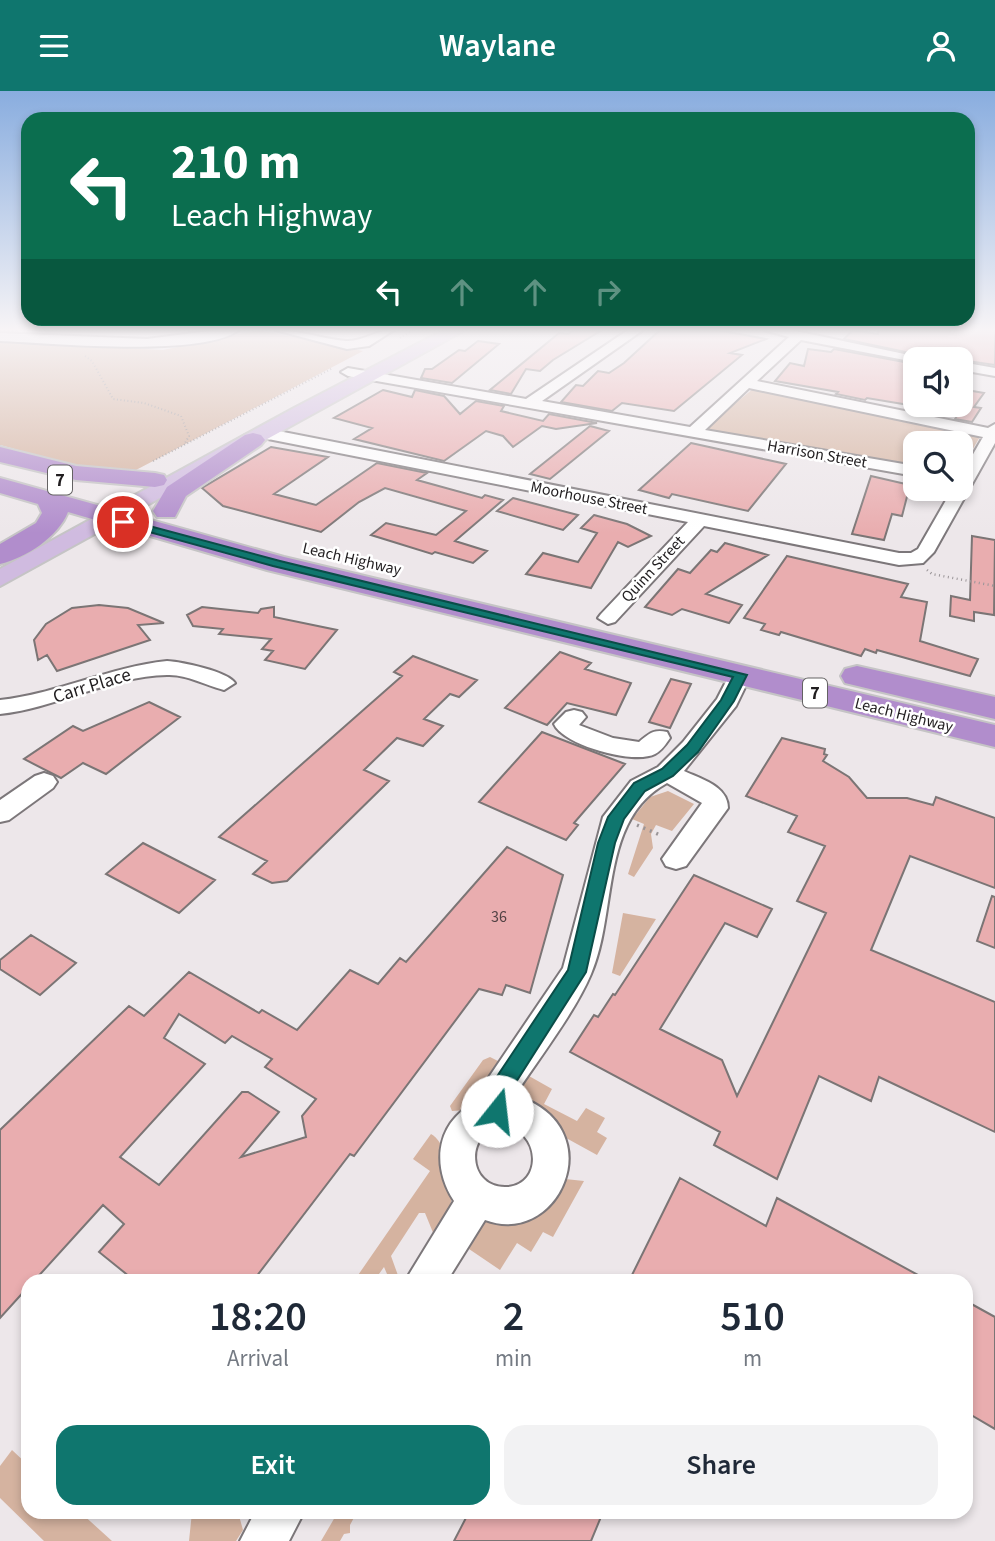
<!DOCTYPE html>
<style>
:root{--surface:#fff;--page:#f2f2f3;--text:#1f2937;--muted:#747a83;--accent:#0f766e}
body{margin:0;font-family:"Source Sans 3",sans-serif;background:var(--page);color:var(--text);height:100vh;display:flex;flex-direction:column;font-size:26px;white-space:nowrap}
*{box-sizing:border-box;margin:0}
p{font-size:23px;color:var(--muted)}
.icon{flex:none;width:38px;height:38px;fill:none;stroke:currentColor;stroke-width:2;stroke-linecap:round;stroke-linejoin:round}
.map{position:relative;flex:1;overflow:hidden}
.side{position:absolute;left:21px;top:1183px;width:952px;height:245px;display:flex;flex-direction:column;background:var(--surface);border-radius:21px;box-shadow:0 4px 10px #0003}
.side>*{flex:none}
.banner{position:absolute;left:21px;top:21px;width:954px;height:214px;border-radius:21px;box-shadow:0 4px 10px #0003;background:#0b6e4f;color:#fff;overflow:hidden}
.tools{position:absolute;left:903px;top:256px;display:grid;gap:14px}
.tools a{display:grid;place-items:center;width:70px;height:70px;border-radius:14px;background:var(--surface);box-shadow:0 4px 10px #0003;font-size:35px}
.pin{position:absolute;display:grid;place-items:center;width:60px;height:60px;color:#fff;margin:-30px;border:4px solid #fff;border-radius:50%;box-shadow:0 2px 7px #0007}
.me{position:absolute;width:77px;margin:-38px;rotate:16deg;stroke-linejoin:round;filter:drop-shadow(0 0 5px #0008)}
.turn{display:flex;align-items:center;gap:24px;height:147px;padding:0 35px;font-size:32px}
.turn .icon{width:91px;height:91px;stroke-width:2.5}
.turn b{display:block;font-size:49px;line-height:60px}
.lanes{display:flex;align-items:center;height:66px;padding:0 35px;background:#0003;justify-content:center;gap:35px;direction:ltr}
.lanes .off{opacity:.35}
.eta{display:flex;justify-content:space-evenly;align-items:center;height:119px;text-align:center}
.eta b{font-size:42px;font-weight:600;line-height:49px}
.cta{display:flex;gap:14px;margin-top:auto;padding:14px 35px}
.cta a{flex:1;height:80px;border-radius:21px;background:var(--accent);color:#fff;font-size:28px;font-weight:600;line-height:80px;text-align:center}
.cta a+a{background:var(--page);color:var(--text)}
header{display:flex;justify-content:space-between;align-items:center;height:91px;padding:0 35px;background:var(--accent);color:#fff;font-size:32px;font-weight:600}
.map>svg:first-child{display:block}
.green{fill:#d5b3a0}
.building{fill:#e9adaf;stroke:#7b7575;stroke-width:2;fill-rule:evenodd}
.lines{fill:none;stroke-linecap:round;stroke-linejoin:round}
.minor-casing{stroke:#7c777a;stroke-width:4}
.major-casing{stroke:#c5c4c5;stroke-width:4}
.highway-casing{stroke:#c5c4c5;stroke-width:4}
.path-far2{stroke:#9a9598;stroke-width:2;stroke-dasharray:1 2.5;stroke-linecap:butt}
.path-far1{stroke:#9a9598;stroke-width:2.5;stroke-dasharray:1 3.5;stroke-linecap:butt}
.path{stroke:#9a9598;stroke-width:3.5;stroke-dasharray:2 5;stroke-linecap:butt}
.minor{fill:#fff;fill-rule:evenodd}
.major{fill:#d0bbe0;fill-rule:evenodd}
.highway{fill:#b18dcc;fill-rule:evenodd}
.route{fill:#0f766e;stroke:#0a4d48;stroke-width:2}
.labels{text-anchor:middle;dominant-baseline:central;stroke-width:5;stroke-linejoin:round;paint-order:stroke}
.far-street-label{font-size:16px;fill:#211e20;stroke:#fff}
.number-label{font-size:16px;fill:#534244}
.shield{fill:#fff;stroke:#646263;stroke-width:2}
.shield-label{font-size:18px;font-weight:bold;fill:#211e20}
.street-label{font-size:19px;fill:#211e20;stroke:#fff}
</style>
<header><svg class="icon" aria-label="menu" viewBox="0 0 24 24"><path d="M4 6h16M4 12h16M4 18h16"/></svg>Waylane<svg class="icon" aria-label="person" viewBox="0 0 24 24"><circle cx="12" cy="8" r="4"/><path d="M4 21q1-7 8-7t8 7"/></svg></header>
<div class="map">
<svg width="995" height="1450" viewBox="0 0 995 1450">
<rect width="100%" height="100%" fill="#ede7ea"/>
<path class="green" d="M258,239L363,260L136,379L83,377L0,354V251L163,259Z
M754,297L981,344L961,378V352H915V375L704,338Z
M668,700L694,713L672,740L656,734L651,743L653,757L634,786L628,783L644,733L632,728L650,706Z
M623,822L656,828L620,885L612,882Z
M490,966L498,970L497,976L467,1019L452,1020L450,1015L483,969Z
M537,971L529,985L552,998L544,1013L577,1030L586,1017L605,1027L597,1041L607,1047L597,1064L557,1042L522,1007L521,991Z
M431,1043C448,1052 456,1096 450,1115C447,1125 440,1134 434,1144L425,1122H419L391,1165L400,1190H390L384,1176L374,1190H354L430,1080L413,1068Z
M565,1088L584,1090L553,1146L543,1141L531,1161L517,1152L500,1179L469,1158L486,1128Z
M12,1359L28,1374V1421H80L112,1450H44L0,1407V1375Z
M192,1421H238L243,1439L236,1450H189Z
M338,1421H357L350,1434V1442L344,1443L340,1450H321Z"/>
<path class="building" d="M574,239H602L553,269L540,280L526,278L511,303L490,299L559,242L568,243Z
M660,239H718L766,248L730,262L742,264L674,320L622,312L612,320L561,311L576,294L583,295L598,280L609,282L624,272Z
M853,239L878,243V239H995V274L961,269V265L927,260H915V263L844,248Z
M478,250L499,253L452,292L421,287L425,278H432L459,259L465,260Z
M808,258L831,261L834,258L915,273V315L867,307L865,309L836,303L838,301L775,290L790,272L804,275Z
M961,298L984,302L974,316L981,317L972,331L955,328L961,319Z
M383,299L412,306L415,299L444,305L460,323L476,310L504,315L501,320L543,330L549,323L597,332L556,338L542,335L513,356L503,345L486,340L444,370L354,348L372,337L334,327Z
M590,335L609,340L550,388L530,383Z
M691,352L768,369L786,373L748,420L672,403L669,407L639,399Z
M271,356L328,366L274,403L316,414L377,372L427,382L417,389L482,407L485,404L503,409L455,450L487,460L473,472L435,461L432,463L371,444L386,432L436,444L466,420L385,397L359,411L321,441L223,415L202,397Z
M871,385L910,394L902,425L892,423L884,449L852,443Z
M513,407L578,424L563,439L497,420Z
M594,424L627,433L651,445L628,456L618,451L591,497L526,483L543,462L578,471L597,442L581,437Z
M972,445L995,449L994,524L974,521V530L950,525L951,505L970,509Z
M725,452L768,464L706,503L742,514L729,532L682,518L672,524L645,516L678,478L690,482L711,459L717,461Z
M787,465L908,493L901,506L927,511L920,550L978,568L970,585L877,559L876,562L865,558L861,565L781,541L779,544L761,539L765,533L744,527Z
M99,514L128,517L164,532L138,534L150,549L57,580L47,564L38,569L34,549L46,533L72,517Z
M202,516L258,522L261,518L274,516V526L337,539L305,578L265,569L273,560L262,558L271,548L219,543L223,538L193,535L187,524Z
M560,561L591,572L585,578L631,592L616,624L567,612L547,634L505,617Z
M413,565L477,589L459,606L450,603L424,628L443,635L423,655L397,647L364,679L389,690L287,790L272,792L253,783L267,770L219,746L402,585L394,581Z
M671,588L691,593L670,637L649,631Z
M149,611L180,626L106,683L83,672L61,687L24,668L73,635L83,640Z
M542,641L625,673L574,732L578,734L566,749L479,711Z
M782,647L825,658L824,663L827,664L823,670L849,686L867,707H907L933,714L936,706L995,727V797L910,765L871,859L995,911V1041L879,986L871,1010L819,985L777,1088L714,1054L720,1041L570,961L594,924L598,926L613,903L615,904L694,784L772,818L757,846L725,832L660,938L722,969L737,1005L826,822L797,810L825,755L788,741L797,725L746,705Z
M143,752L215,789L179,822L106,783Z
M507,756L563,784L530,902L506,894L502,904L479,898L354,1065L350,1063L253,1190H135L99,1161L124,1133L103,1114L34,1190H28V1196L0,1227V1039L129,915L144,925L189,881L259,922L262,919L297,939L350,879L378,893L400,867L406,871ZM179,923L225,952L232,945L272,968L265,976L316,1008L302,1025L306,1046L241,1066L279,1021L248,1001H242L159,1094L120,1066L205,973L164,947Z
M992,805L995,806V857L977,850Z
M31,844L76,872L40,904L0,878V869Z
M680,1087L766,1135L777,1107L929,1190H629Z
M966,1210L995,1226V1338L966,1321Z
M469,1421H603L591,1450H454Z"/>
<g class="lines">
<g class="minor-casing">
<path id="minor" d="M216,239H239C202,267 50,252 0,250V242L147,248Z
M275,239C300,239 322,248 346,250C363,251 375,239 394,239L369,255L347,258Z
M628,239H643L542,310L690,336L789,246L764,239H791L928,268H915V271L801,249L757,290L988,337L995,333V352L934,461L923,472L899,474L704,435L615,531L608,533L598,527L601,523L688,431L263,347L255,342L263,337L899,462H911L918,458L953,397H961V384L983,346L749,297L705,339L915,375V385L348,285L341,281L348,277L526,308Z
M961,271L995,277V285L961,279Z
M167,570C182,571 227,580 235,592L224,599C205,594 186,583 167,584C110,585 57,617 0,623V609C57,603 109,576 167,570Z
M740,577L751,584L736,615L684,680C701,688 728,695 728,717L686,775L676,778L666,775L662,768L702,712L667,692C599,729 618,821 591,883C575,921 540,966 517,1001V1005C613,1037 559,1157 485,1129L447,1190H405L454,1110C429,1072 438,1025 482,1009L489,986L563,877L603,726L631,690L658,676L683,651L717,608L732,579ZM504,1036C540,1038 544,1094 507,1096C466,1098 464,1038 504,1036Z
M574,619L582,621L586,626L579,634L613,647L639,651C649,643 653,638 667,641L670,647C666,653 661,660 655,663C634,674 563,654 554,633L566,621Z
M44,682L53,685L57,691L53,697L9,729L0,731V709L35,685Z
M255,1421H304L289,1450H240Z"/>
</g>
<g class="major-casing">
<path id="major" d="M444,239H465L0,495V478L294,317Z"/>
</g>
<g class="highway-casing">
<path id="highway" d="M253,342L261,344L265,349L261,354L186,405L175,426H157L153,420L167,396L245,344Z
M0,356L76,375L155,382L164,384L167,389L164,394L155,396L76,389L0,371Z
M0,387L284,466L995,634V656L267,479L68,421C58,446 26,467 0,473V453L36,432L42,422L38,413L0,402Z
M857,575L995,606V628L845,592L841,585L845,578Z"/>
</g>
<path class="path-far2" d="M400,247L413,239
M85,265L92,270L113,308L144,312L181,325L189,345L184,354
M153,370L333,277"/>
<path class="path-far1" d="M927,479L932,483L995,495"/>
<path class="path" d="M637,734L660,744"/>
<use href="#minor" class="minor"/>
<use href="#major" class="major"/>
<use href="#highway" class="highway"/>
</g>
<linearGradient id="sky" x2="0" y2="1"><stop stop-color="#89addf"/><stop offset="0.54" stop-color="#f7f4f6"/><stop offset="1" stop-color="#f7f4f6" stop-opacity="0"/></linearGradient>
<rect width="995" height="442" fill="url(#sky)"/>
<path class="route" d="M123,428L280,470L747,584L734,610L698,661L673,685L645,700L624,728L615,752L586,881L511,999L504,1027L497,1030L490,1027L487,1020L494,990L568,879L598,752L608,726L634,692L662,678L687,654L721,609L733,586L273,475L120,433V429Z"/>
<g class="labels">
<g class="far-street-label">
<text transform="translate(817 363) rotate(10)">Harrison Street</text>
<text transform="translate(589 407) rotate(11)">Moorhouse Street</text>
<text transform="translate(352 468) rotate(13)">Leach Highway</text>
<text transform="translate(653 478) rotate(-47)">Quinn Street</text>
<text transform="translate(904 624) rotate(14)">Leach Highway</text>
</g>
<g class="number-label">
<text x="499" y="826">36</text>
</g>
<g class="shield">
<rect x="48" y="374.5" width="24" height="29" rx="5"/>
<rect x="803" y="587.5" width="24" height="29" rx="5"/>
</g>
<g class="shield-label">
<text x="60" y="389">7</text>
<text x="815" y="602">7</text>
</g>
<g class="street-label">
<text transform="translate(92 595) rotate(-17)">Carr Place</text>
</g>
</g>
</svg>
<div class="tools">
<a><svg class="icon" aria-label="sound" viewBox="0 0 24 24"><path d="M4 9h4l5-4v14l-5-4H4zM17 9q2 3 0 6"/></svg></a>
<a><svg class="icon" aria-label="search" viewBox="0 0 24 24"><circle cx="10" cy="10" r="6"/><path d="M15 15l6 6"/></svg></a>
</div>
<div class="pin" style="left:123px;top:431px;background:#d93025"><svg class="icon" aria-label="arrive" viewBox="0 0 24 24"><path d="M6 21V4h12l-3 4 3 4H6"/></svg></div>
<svg class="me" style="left:497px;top:1020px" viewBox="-20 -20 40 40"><circle r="19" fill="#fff"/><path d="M0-13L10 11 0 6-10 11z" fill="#0f766e"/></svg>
<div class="banner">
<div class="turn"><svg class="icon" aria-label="left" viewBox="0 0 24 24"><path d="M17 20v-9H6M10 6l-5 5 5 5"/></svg><div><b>210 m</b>Leach Highway</div></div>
<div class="lanes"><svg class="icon" aria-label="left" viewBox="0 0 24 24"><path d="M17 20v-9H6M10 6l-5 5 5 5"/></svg><svg class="icon off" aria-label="ahead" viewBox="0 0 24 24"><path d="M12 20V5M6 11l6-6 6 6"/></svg><svg class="icon off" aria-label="ahead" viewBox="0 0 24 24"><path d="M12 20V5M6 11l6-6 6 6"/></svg><svg class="icon off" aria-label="right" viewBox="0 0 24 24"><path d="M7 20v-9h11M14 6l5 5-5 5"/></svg></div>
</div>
<section class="side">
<div class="eta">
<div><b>18:20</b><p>Arrival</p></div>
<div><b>2</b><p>min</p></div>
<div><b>510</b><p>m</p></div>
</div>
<div class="cta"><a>Exit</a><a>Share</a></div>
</section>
</div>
